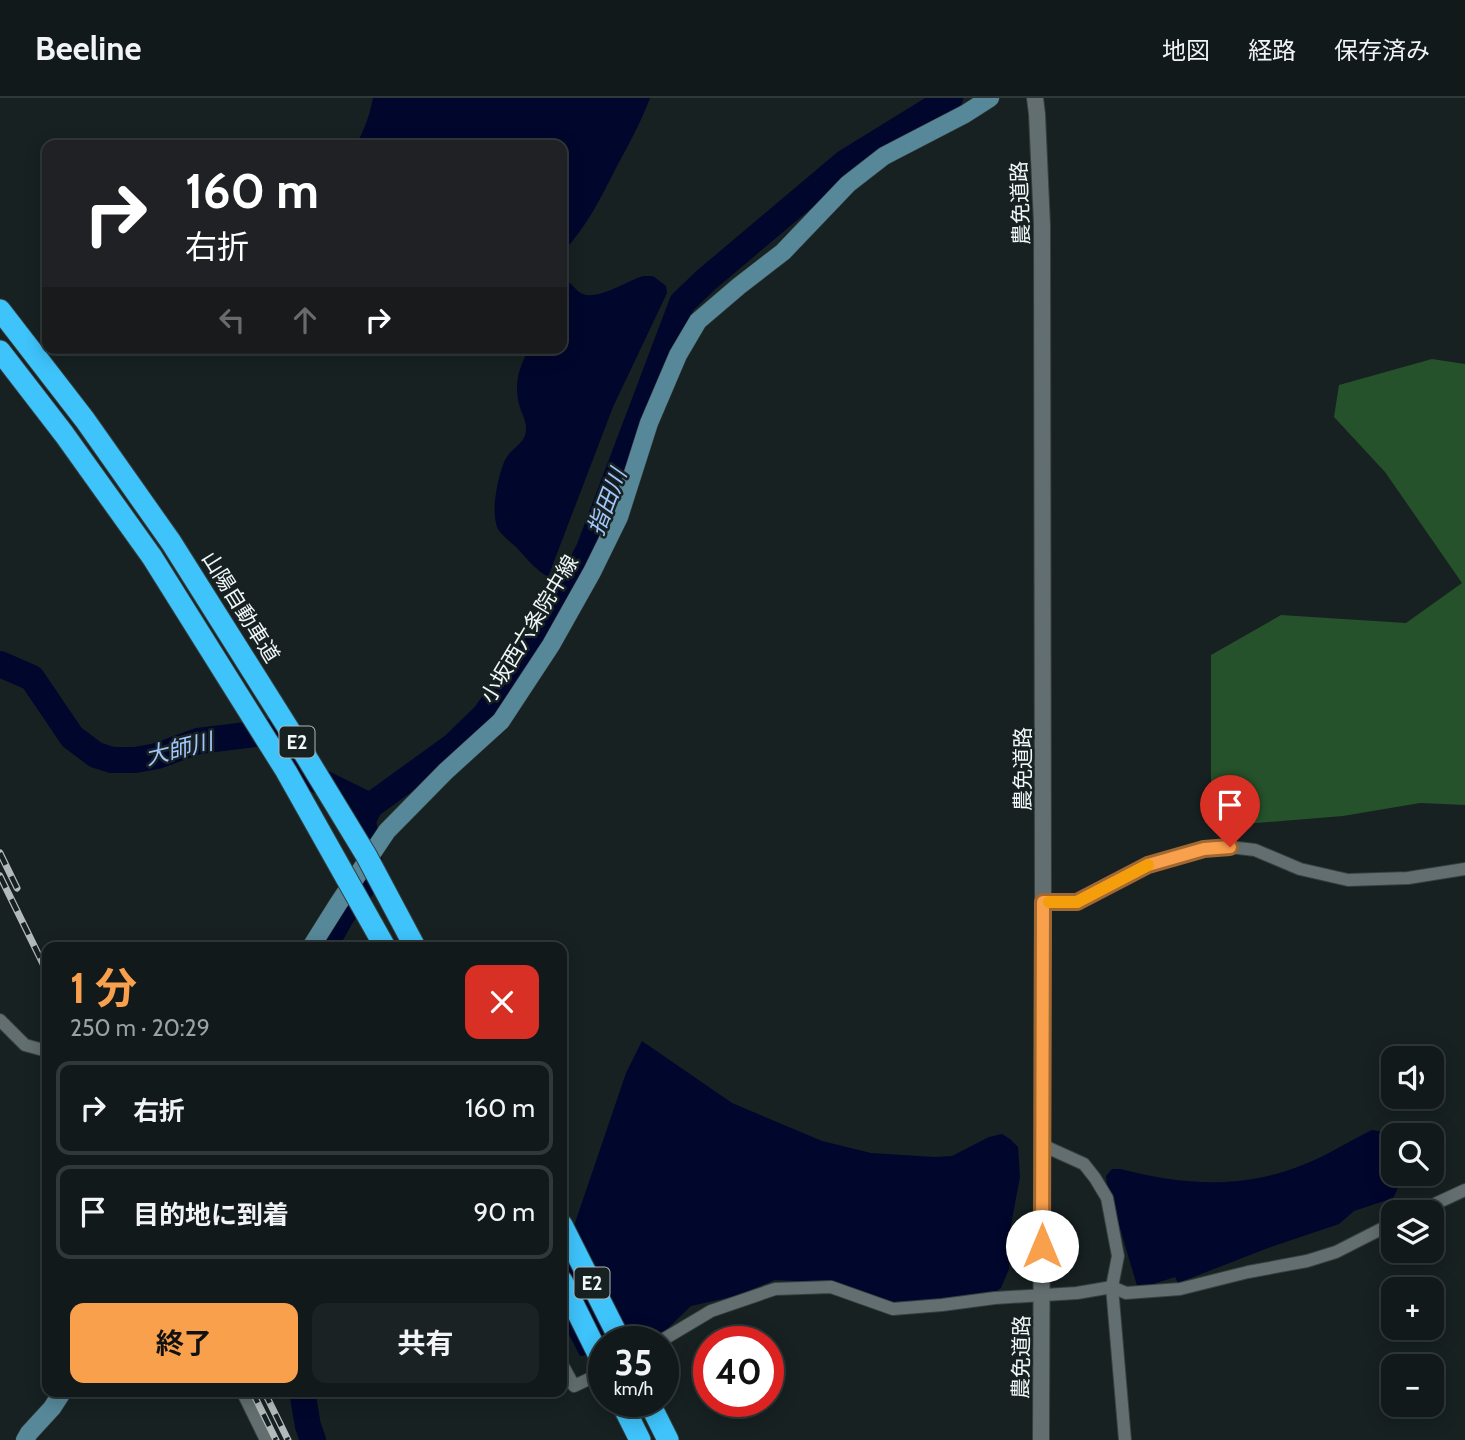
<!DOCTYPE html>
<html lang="ja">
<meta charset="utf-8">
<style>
:root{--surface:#11191a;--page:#1a2223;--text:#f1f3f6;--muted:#9ca0a2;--line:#303839;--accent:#f9a04d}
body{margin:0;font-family:Cabin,"Noto Sans JP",sans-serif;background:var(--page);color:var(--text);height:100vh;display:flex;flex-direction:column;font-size:26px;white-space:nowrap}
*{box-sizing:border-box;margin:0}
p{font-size:23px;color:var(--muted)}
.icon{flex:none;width:38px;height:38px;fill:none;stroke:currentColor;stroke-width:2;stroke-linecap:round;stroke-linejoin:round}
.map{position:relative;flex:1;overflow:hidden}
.drawer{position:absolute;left:42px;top:844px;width:525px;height:455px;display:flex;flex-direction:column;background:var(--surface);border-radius:14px;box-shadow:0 4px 18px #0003,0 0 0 2px var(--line)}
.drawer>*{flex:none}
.guide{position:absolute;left:42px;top:42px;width:525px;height:214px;border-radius:14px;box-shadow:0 4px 18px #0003,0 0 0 2px var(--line);background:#202124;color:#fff;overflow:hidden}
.tools{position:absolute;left:1381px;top:948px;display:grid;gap:14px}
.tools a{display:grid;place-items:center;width:63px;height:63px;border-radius:14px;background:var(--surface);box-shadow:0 4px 18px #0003,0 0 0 2px var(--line);font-size:35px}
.speed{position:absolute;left:588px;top:1228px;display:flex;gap:14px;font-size:35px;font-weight:700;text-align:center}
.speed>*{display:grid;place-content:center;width:91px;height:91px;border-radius:50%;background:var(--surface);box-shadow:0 4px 18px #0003,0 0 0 2px var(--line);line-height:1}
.speed small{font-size:18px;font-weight:400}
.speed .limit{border:10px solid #d22;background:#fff;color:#111}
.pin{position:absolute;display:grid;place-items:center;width:60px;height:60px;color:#fff;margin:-72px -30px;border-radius:50% 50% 50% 0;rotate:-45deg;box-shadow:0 0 7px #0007}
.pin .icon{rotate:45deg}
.me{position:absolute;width:77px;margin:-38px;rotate:0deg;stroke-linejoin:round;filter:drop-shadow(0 0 5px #0008)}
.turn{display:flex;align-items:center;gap:24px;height:147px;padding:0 28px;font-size:32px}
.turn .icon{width:91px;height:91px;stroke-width:2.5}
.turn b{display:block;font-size:49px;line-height:60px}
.lanes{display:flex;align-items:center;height:66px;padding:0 28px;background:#0003;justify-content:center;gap:35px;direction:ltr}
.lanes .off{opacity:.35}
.round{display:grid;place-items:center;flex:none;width:74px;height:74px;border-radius:14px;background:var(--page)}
.summary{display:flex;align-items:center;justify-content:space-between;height:119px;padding:0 28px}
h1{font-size:42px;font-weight:700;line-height:52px;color:var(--accent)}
.primary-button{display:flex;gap:14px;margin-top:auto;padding:14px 28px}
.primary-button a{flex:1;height:80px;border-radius:14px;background:var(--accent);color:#111;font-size:28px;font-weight:700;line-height:80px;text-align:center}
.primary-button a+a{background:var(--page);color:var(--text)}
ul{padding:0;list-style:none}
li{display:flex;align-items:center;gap:21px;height:94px;margin:0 14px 10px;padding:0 14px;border:4px solid var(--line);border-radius:14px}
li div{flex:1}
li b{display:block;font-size:26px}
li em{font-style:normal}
header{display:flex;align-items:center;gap:42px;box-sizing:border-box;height:98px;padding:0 35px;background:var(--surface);border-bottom:2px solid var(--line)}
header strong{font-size:33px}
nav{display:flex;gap:38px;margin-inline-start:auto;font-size:24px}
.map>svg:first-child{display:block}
.forest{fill:#25522a}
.water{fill:#00062c}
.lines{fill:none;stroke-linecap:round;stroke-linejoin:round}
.river{stroke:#00062c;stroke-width:26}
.minor-casing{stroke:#373f3f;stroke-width:14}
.tertiary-casing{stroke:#373f3f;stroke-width:18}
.secondary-casing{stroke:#373f3f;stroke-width:19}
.motorway-casing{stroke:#373f3f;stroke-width:23}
.minor{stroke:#626e6f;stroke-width:12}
.tertiary{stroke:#626e6f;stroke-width:16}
.secondary{stroke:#578899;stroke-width:18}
.motorway{stroke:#3ec3fa;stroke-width:21}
.rail-casing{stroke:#b2baba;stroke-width:7}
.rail{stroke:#172122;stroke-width:4.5;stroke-dasharray:13;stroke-linecap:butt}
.motorway-bridge-casing{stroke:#373f3f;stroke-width:23;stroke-linecap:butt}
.motorway-bridge{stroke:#3ec3fa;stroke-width:21}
.route-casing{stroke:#a26832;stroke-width:18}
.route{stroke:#f9a04d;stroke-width:12}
.slow{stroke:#f59e0b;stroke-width:12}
.labels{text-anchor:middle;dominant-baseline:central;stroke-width:5;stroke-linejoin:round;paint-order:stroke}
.shield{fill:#172122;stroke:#afb7b7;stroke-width:2}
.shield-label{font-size:19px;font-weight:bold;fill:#f0f7f7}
.street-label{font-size:21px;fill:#f0f7f7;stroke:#172122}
.water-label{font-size:23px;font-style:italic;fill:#a1c6fe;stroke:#172122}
</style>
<header>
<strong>Beeline</strong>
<nav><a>地図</a><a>経路</a><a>保存済み</a></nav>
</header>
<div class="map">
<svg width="1465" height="1342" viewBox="0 0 1465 1342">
<rect width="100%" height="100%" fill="#172122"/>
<path class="forest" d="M1432,261L1465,266V707L1420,705L1343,718L1244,726L1211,686V557L1281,517L1406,525L1462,485L1385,374L1334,319L1339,287Z"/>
<path class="water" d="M373,0H650C641,24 629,46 617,68C602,98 586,130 562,155V47H356C364,33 370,16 373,0Z
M643,178H653L666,188L667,195L613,309L548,479C535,471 527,461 517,450C511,444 502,438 498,431C490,416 498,377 505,362C510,351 526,345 526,332C527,323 521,315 519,306C514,285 519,268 530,250H562V191L570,185C574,189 579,195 583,196C599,202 627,183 643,178Z
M642,943L732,1005L822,1043L871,1055L935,1059L952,1058L989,1039L1002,1036L1010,1041L1018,1049L1020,1079L1010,1132L1009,1171L1001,1190L995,1194L969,1200L893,1204L816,1184L775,1182L735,1198L691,1208L666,1232L647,1244H604V1255L580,1258L562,1223V1173L576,1122L626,975Z
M1372,1032L1384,1034L1393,1047V1076H1403L1397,1082L1400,1086L1393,1100L1354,1113L1339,1126L1268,1150L1178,1185L1175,1179L1138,1191L1107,1086L1106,1078L1112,1071H1120C1184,1087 1242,1092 1305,1066C1328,1057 1349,1043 1372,1032Z"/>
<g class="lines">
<path class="river" d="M0,566L32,580L72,639L96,657L112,662H135L157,658L198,643L271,634L290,647L315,681L370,708
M324,849L341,819L371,777L363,722L370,708L453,648L485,617L554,522L589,451L682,205L706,182L846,64L950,0
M302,1293L308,1328L313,1342"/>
<g class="minor-casing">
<path id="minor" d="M1043,804H1077L1148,767L1204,751L1230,749L1255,752L1300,771L1348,782L1408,780L1465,771
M0,922L25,947L47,953
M1042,1047L1084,1066L1095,1080L1107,1100L1118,1158L1112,1189L1125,1342
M1415,1115L1465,1092
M659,1244L711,1213L775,1191L831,1189L893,1211L942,1207L995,1200L1077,1195L1112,1189L1126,1195L1180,1191L1248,1174L1307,1163L1336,1154L1393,1125
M562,1266L574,1288L604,1274
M242,1293L266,1342"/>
</g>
<g class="tertiary-casing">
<path id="tertiary" d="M1035,0L1037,16L1042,127L1043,804L1041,1342"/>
</g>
<g class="secondary-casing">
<path id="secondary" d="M311,849L338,806L387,733L446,673L501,623L551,547L592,474L619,419L649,325L678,257L698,223L739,188L783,154L848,86L884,58L965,16L990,0
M25,1342L29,1335L52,1310L63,1293"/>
</g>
<g class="motorway-casing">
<path id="motorway" d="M0,212L85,322L171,444
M0,253L64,336L152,459
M562,1127L621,1244
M562,1183L604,1268
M621,1304L640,1342
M649,1304L668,1342"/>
</g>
<use href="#minor" class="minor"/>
<use href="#tertiary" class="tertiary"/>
<use href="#secondary" class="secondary"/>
<use href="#motorway" class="motorway"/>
<g class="rail-casing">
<path id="rail" d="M0,755L17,790
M0,778L47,874
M252,1293L276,1342
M264,1293L288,1342"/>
</g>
<use href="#rail" class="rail"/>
<g class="motorway-bridge-casing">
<path id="motorway-bridge" d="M171,444L307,660L366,757L415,849
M152,459L286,673L385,849"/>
</g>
<use href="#motorway-bridge" class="motorway-bridge"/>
</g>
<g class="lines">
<g class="route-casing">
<path id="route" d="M1042,1148L1043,804H1077L1148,767L1204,751L1230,749"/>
</g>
<use href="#route" class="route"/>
<path class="slow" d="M1049,804H1077L1148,767"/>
</g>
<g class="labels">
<g class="shield">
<rect x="279.5" y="628.5" width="35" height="31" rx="5"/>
<rect x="574.5" y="1169.5" width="35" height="31" rx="5"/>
</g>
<g class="shield-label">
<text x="297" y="644">E2</text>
<text x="592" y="1185">E2</text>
</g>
<g class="street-label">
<text transform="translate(1020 105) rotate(-92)">農免道路</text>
<text transform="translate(241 509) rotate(58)">山陽自動車道</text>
<text transform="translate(529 531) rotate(-59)">小坂西六条院中線</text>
<text transform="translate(1022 671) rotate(-90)">農免道路</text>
<text transform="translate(1021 1259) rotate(-89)">農免道路</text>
</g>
<g class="water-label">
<text transform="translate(607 404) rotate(-69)">指田川</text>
<text transform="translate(179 651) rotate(-14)">大師川</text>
</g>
</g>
</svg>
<div class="tools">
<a><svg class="icon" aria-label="sound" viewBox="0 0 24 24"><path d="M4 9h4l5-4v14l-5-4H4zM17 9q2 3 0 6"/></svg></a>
<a><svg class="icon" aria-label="search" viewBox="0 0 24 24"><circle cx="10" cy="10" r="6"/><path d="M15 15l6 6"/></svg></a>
<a><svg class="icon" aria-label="layers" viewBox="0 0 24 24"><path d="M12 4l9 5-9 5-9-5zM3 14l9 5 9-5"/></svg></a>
<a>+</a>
<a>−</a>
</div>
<div class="speed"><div>35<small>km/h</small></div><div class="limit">40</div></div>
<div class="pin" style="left:1230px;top:749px;background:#d93025"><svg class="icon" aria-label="arrive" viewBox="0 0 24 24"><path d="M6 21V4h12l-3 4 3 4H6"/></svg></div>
<svg class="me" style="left:1042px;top:1148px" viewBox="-20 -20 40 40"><circle r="19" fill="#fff"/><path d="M0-13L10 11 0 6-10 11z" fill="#f9a04d"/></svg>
<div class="guide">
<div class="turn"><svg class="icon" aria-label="right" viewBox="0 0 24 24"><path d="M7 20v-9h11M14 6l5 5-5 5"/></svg><div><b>160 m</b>右折</div></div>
<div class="lanes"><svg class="icon off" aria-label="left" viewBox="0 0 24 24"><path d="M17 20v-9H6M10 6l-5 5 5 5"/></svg><svg class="icon off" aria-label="ahead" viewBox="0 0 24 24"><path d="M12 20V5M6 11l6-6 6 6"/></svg><svg class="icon" aria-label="right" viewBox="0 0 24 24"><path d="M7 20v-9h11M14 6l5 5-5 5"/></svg></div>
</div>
<section class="drawer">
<div class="summary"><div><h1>1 分</h1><p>250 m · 20:29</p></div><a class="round" style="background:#d93025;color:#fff"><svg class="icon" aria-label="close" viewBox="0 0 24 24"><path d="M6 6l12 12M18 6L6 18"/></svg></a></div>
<ul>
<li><svg class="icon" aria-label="right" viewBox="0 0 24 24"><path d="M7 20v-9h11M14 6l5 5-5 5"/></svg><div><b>右折</b></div><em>160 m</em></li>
<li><svg class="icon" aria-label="arrive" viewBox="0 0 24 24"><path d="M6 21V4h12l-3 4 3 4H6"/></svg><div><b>目的地に到着</b></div><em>90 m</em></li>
</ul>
<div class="primary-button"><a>終了</a><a>共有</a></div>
</section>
</div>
